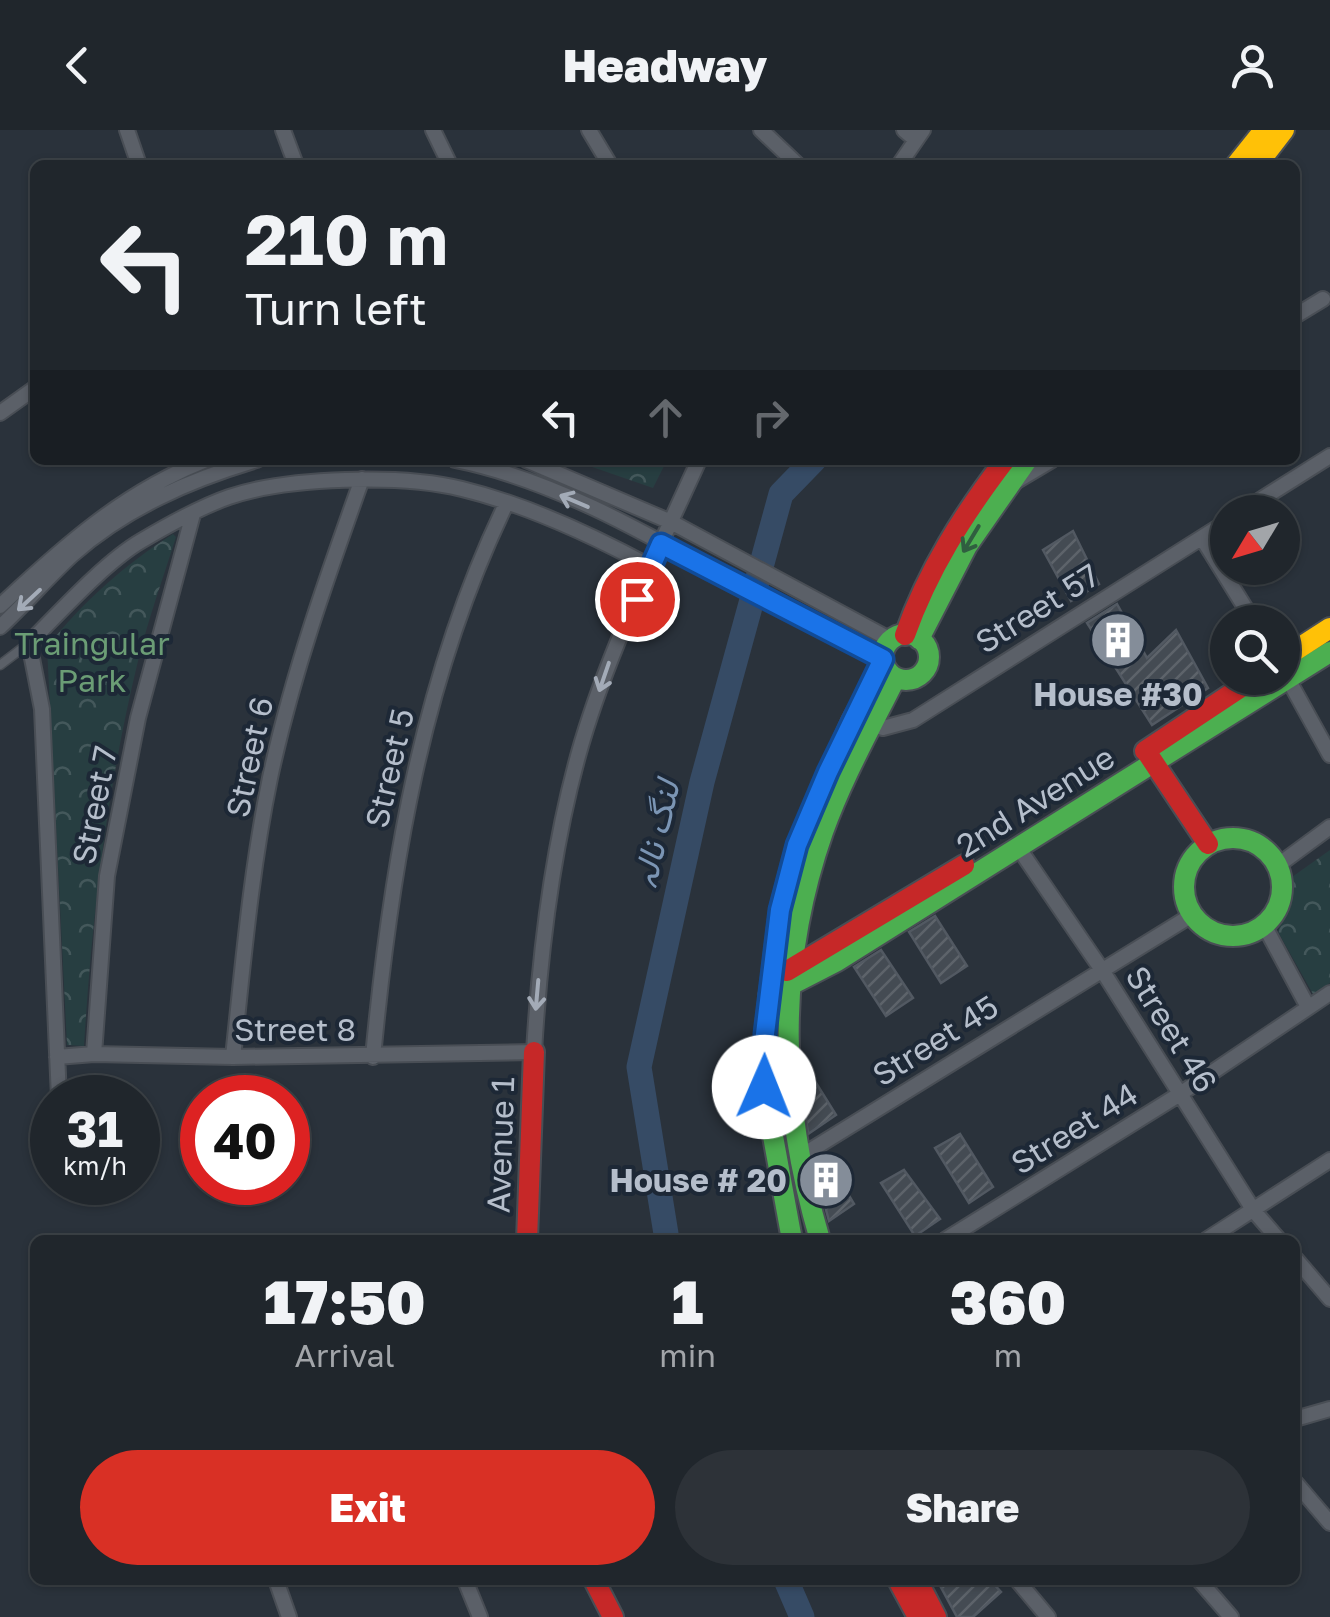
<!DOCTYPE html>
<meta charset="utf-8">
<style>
:root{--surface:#20262c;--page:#2d3238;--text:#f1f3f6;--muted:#a2a5a9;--line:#3d4348;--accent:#d93025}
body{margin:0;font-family:"Golos Text",Vazirmatn,sans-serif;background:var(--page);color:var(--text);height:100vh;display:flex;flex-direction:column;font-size:38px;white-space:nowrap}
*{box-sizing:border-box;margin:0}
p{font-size:32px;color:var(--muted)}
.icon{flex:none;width:55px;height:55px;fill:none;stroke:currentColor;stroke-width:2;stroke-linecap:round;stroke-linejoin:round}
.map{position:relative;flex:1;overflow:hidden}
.panel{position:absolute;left:30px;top:1105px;width:1270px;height:350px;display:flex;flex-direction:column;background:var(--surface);border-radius:15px;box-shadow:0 2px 8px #0004,0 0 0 2px var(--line)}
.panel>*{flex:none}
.guide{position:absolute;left:30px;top:30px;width:1270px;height:305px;border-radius:15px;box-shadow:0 2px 8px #0004,0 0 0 2px var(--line);background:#20262c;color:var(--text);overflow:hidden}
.needle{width:65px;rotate:232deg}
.buttons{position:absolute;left:1210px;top:365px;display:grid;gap:20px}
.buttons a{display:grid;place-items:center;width:90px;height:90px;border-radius:50%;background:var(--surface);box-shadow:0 2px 8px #0004,0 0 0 2px var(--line);font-size:50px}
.speed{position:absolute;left:30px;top:945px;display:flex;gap:20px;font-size:50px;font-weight:700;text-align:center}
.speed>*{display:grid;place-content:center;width:130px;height:130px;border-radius:50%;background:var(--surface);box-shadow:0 2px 8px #0004,0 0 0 2px var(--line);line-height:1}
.speed small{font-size:25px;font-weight:400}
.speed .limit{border:15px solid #d22;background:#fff;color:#111}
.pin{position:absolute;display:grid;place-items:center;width:85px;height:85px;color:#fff;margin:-42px;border:5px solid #fff;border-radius:50%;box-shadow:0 2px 10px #0007}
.me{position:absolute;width:110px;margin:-55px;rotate:1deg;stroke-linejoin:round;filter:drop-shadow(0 0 8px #0008)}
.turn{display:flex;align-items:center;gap:35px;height:210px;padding:0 50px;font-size:45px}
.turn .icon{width:130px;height:130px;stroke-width:2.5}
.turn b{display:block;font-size:70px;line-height:85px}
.lanes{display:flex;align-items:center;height:95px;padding:0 50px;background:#0003;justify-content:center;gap:50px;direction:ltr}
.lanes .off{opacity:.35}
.eta{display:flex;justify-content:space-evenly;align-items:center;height:170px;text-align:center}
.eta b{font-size:60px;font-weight:800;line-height:70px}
.primary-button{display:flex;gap:20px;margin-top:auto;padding:20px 50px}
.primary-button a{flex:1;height:115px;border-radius:60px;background:var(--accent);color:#fff;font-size:40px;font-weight:800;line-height:115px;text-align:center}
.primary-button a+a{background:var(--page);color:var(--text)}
header{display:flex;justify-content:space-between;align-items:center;height:130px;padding:0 50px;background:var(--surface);font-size:45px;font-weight:800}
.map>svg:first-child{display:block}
.park{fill:url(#park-crowns)}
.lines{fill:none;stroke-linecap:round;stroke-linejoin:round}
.river{stroke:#364b65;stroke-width:25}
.building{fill:url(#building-hatch);stroke:#525962;stroke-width:2.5}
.lane-casing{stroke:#494e55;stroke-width:11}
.street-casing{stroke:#494e55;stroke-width:18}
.fast-casing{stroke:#494e55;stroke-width:24}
.slow-casing{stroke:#494e55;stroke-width:24}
.jam-casing{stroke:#494e55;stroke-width:24}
.lane{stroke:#5b6068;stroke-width:8}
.street{stroke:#5b6068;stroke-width:14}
.fast{stroke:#4caf50;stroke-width:20}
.slow{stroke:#ffc107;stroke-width:20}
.jam{stroke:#c62828;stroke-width:20}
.oneway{stroke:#a3abb7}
.oneway2{stroke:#305e40}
.route-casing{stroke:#114b97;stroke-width:25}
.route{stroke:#1a73e8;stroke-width:18}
.labels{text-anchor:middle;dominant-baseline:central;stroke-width:8;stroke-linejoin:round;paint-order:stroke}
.street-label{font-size:32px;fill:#b5becb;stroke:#1d2836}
.park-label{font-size:32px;fill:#6b9d75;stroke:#1d2836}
.poi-label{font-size:32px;font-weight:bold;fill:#b5becb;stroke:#1d2836}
.water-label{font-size:35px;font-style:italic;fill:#7b95b4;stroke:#1d2836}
</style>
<header><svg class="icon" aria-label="back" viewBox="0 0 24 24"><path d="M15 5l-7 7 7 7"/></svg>Headway<svg class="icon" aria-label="person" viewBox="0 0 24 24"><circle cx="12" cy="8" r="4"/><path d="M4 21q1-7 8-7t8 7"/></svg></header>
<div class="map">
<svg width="1330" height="1487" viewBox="0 0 1330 1487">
<defs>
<pattern id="park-crowns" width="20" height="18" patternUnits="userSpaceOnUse" patternTransform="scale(2.5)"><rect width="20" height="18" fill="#273e41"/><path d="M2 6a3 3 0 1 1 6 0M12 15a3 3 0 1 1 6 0" fill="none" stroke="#44585b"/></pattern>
<pattern id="building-hatch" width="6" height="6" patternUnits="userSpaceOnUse" patternTransform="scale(2.5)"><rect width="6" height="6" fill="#444b53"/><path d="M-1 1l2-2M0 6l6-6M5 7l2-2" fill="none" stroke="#5d636a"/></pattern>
</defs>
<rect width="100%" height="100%" fill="#2a323b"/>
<path class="park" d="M572,330H667L653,358Z
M173,404L176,407C163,448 148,490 138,531C107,658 92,786 84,916L67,915L47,517C82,473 125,434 173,404Z
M1330,720V853L1313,864L1278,802L1292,747Z"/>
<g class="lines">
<path class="river" d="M667,1110L639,937L702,652L781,364L814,330
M786,1450L802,1487"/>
</g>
<path class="building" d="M1073,401L1099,454L1071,471L1043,420Z
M1117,474L1147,528L1176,500L1208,558L1152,595L1087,493Z
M935,786L967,836L941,853L909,802Z
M881,820L913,868L886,886L854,837Z
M803,932L836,985L808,1004L804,972Z
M960,1004L993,1057L969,1073L935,1018Z
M824,1024L854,1074L829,1091L813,1031Z
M904,1040L940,1089L915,1106L881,1053Z
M937,1450H990L1001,1462L973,1487H957Z"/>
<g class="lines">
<g class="lane-casing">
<path id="lane" d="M0,535L29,513"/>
</g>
<g class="street-casing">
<path id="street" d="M127,0L139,35
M283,0L296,35
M433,0L450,35
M589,0L610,35
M761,0L798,35
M904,0L916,10
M899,35L923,0
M1295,186L1323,169
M0,283L35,258
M455,330C603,359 744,470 883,529
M526,330L671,392L891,510
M1015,352L1052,330
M1241,382L1330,326
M1202,408L1254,492
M0,476C63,417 124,362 206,330
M0,497C25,474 47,448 72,425C125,378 190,350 257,330
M1288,549L1330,625
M872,595L883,598L913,590L1228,391
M1018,717L1102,840L1254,1081L1279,1110
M1277,736L1330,697
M1264,795L1308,877
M94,924L107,746L138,588L193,384
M57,927L94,924L233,927L534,922C540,819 553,711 582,612C611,515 657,423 699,330
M233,927C243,834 251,740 270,648C292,545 327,447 362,349
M373,927C391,736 422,548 506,374
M59,968L42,579L29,513C59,483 105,432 141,411C168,395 200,377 229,367C288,347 402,344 462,359C528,375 592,405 651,437
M798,1028L1192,785
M945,1110L1180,964L1330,863
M1206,1110L1330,1030
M1295,1128L1330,1169
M1295,1289L1330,1279
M1295,1352L1330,1393
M276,1450L289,1487
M465,1450L480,1487
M1017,1450L1048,1487
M1199,1450L1231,1487"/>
</g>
<g class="fast-casing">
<path id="fast" d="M883 527a23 23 0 1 1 46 0a23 23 0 1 1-46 0Z
M919,509L967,416L1027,330
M1184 757a49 49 0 1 1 98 0a49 49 0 1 1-98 0Z
M769,866L837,831L1330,522
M792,1110L764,957L765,904L780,780L797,715L852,591L883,535
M820,1110C780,975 776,836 823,702C842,649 870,599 895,549"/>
</g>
<g class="slow-casing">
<path id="slow" d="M1236,35L1264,0
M1257,35L1284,0
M1282,529L1330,498"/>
</g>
<g class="jam-casing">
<path id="jam" d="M905,505C928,440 963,385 1005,330
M1145,621L1255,548
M1146,621L1208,714
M787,841L964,735
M527,1110L534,922
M594,1450L613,1487
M898,1450L918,1487
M917,1450L936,1487"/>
</g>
<use href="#lane" class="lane"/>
<use href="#street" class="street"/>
<use href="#fast" class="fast"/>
<use href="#slow" class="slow"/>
<use href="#jam" class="jam"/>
</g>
<defs><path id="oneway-shaft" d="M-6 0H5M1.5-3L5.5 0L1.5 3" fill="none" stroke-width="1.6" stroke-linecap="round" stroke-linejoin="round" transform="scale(2.5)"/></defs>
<g class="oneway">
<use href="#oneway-shaft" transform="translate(574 371) rotate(-157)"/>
<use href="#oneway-shaft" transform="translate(29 470) rotate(137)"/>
<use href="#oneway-shaft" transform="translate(604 547) rotate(109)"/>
<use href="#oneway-shaft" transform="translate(537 865) rotate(95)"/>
</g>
<use class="oneway2" href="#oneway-shaft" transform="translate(971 409) rotate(121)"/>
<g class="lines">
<g class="route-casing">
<path id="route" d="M637,469L661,414L883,529L828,642L797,715L780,780L765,904L764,957"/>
</g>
<use href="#route" class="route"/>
</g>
<defs>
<g id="building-disc" transform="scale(2.875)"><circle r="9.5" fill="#848d99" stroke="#1d2836"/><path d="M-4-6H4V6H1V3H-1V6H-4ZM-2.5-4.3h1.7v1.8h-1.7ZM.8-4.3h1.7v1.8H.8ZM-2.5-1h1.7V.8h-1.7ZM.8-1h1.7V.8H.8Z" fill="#fff"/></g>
</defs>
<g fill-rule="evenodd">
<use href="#building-disc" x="1118" y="510"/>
<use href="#building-disc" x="826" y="1050"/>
</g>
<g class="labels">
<g class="street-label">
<text transform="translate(1037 478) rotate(-32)">Street 57</text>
<text transform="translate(249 627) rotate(-78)">Street 6</text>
<text transform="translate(389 638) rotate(-77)">Street 5</text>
<text transform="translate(1035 671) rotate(-32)">2nd Avenue</text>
<text transform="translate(94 675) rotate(-79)">Street 7</text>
<text x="295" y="899">Street 8</text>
<text transform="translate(1172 899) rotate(58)">Street 46</text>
<text transform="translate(935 910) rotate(-32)">Street 45</text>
<text transform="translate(1074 998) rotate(-32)">Street 44</text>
<text transform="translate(500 1015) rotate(-88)">Avenue 1</text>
</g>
<g class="park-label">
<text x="92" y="513">Traingular<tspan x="92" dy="37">Park</tspan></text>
</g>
<g class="poi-label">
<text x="1118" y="564">House #30</text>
<text x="787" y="1050" text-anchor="end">House # 20</text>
</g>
<g class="water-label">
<text transform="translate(655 704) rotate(-77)">لنگ نالہ</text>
</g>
</g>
</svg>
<div class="buttons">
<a><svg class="needle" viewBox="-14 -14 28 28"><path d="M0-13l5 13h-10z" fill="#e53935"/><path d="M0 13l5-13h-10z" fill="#a2a5a9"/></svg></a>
<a><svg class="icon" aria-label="search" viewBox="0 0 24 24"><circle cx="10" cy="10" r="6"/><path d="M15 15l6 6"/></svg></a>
</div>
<div class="speed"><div>31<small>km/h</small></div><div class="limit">40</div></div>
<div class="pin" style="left:637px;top:469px;background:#d93025"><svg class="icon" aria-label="arrive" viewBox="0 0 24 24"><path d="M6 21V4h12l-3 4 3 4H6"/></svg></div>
<svg class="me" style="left:764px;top:957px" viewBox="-20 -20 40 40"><circle r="19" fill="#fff"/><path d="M0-13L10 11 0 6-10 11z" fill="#1a73e8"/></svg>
<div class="guide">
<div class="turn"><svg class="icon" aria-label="left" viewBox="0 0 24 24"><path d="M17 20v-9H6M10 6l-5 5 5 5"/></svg><div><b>210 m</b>Turn left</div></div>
<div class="lanes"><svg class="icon" aria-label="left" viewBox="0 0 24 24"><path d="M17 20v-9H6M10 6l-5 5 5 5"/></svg><svg class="icon off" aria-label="ahead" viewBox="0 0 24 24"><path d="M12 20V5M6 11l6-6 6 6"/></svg><svg class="icon off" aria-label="right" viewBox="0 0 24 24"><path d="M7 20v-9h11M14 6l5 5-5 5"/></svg></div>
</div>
<section class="panel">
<div class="eta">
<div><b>17:50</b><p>Arrival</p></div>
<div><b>1</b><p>min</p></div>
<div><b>360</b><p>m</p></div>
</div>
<div class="primary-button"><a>Exit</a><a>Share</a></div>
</section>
</div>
